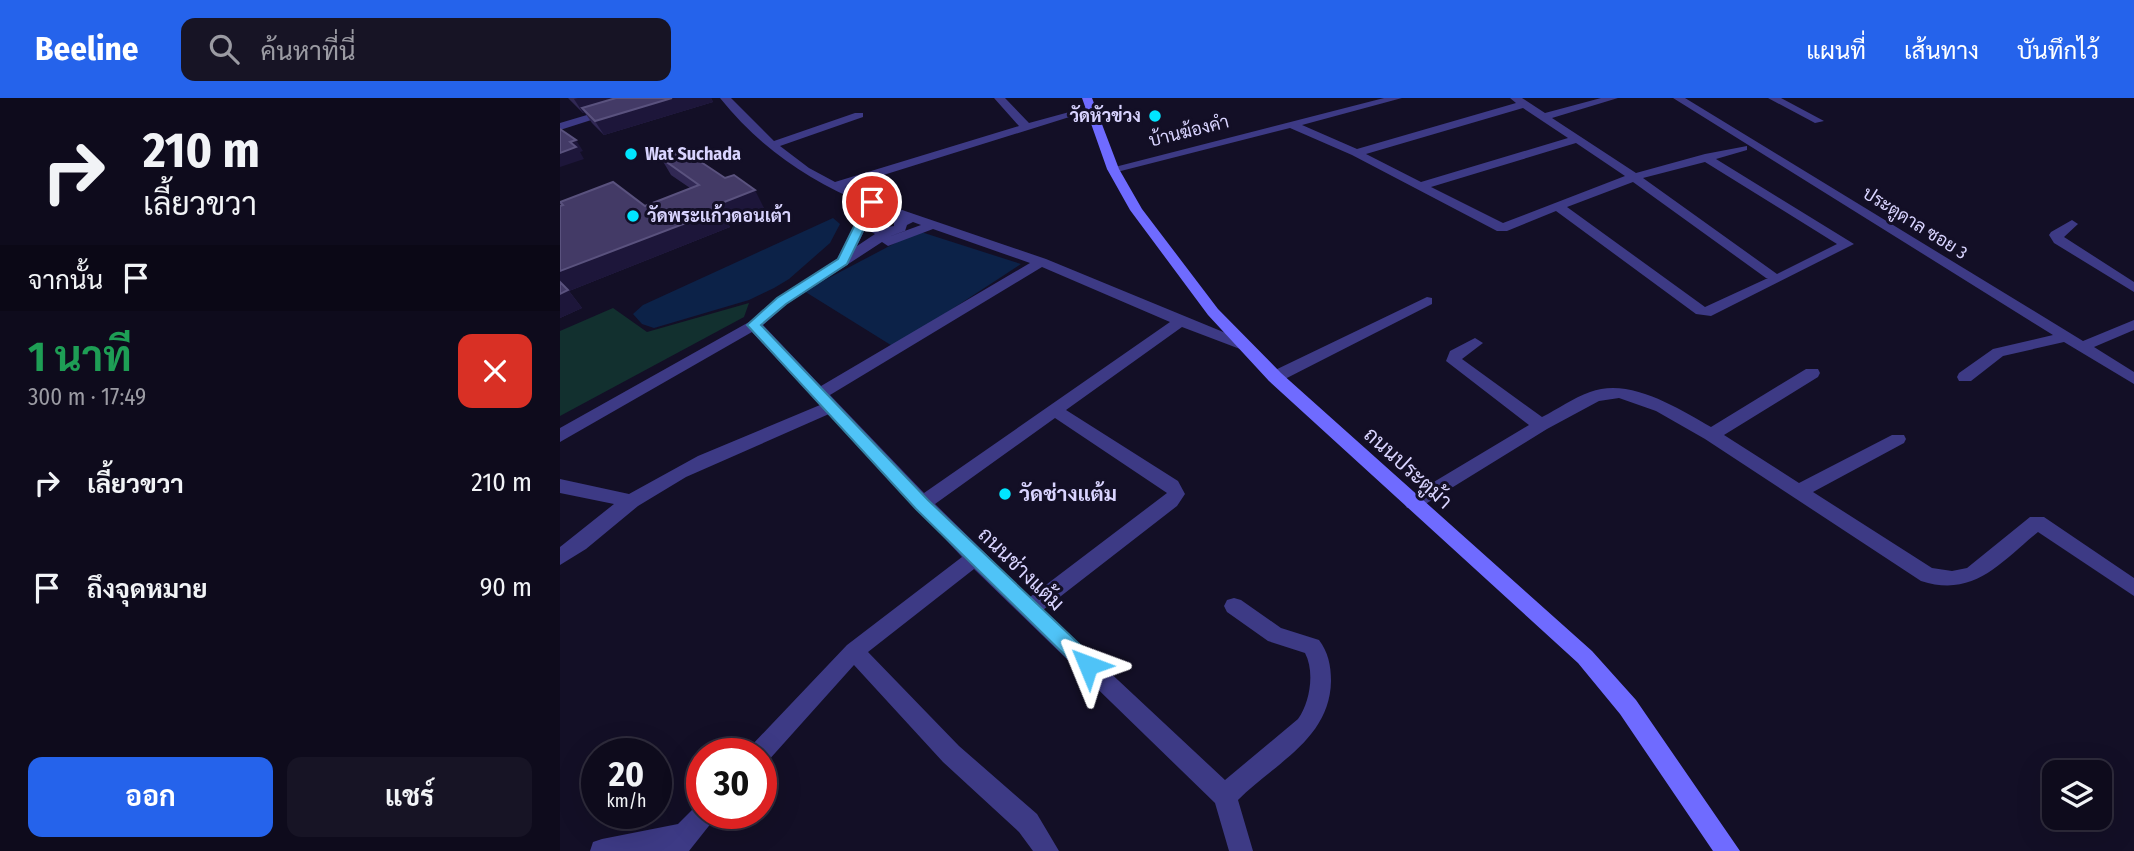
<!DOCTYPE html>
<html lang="th">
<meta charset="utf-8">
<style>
:root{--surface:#0e0b1c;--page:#171425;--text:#f1f3f6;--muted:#9b9ba3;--line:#2e2b3b;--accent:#2563eb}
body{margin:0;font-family:"Fira Sans Condensed",Sarabun,sans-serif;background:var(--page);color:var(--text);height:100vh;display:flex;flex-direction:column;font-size:26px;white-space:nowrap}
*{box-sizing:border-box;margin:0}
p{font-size:23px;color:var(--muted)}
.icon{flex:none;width:38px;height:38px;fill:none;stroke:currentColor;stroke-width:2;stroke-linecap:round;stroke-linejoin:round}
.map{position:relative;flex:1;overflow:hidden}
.side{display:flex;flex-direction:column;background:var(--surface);width:560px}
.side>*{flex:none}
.banner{background:#0e0b1c;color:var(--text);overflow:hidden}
.buttons{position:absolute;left:1482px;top:662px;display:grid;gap:14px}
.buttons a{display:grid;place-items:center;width:70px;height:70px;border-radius:14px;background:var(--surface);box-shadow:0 7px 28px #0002,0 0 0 2px var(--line);font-size:35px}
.speed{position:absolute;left:21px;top:640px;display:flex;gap:14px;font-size:35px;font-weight:700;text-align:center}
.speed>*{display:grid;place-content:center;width:91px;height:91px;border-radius:50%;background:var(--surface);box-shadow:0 7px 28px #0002,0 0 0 2px var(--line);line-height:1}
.speed small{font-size:18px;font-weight:400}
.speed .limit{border:10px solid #d22;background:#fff;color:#111}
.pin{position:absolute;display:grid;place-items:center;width:60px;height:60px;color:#fff;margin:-30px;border:4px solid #fff;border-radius:50%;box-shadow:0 2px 7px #0007}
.me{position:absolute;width:77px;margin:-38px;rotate:314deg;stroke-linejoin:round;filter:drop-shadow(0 0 5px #0008)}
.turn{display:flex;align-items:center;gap:24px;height:147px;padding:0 28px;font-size:32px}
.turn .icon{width:91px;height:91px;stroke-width:2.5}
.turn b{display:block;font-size:49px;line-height:60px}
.then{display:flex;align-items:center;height:66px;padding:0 28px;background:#0003;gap:14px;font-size:26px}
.round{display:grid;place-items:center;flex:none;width:74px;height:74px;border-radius:14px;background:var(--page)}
.overview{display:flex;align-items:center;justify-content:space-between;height:119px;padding:0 28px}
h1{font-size:42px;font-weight:700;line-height:52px;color:#1e9e55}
.action{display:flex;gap:14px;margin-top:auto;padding:14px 28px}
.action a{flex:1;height:80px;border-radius:14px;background:var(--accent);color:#fff;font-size:28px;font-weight:700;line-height:80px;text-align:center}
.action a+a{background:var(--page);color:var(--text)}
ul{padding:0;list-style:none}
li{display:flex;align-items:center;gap:21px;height:105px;padding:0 28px}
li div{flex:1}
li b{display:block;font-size:26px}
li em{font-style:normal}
header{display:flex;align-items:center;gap:42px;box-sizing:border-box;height:98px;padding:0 35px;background:var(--accent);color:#fff}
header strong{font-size:33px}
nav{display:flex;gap:38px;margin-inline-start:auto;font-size:24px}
.search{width:490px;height:63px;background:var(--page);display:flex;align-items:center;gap:18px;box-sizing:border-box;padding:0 24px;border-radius:14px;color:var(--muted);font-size:26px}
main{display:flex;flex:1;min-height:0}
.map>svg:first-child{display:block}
.green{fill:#12302f}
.water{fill:#0c2248}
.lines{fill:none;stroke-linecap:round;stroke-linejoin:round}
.minor{fill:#3d3a85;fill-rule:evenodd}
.secondary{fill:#6f6bff;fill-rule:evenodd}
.wall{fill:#312854}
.shaded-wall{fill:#1d163a}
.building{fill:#433a66;stroke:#5a527e;stroke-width:2}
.route{fill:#4fc3f7;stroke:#337fa1;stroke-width:2}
.poi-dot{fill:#00e5ff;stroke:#130f26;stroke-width:2.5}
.labels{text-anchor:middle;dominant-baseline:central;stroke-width:6;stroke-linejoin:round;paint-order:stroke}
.far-poi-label{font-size:18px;font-weight:bold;fill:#d9d4ff;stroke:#130f26;text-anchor:start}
.far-street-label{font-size:18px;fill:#d9d4ff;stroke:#130f26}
.street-label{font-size:21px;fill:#d9d4ff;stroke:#130f26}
.poi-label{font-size:21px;font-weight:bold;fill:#d9d4ff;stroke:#130f26;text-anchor:start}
</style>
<header>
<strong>Beeline</strong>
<div class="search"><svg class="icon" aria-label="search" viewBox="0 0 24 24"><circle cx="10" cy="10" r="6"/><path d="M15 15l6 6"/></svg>ค้นหาที่นี่</div>
<nav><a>แผนที่</a><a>เส้นทาง</a><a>บันทึกไว้</a></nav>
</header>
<main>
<section class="side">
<div class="banner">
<div class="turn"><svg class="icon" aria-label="right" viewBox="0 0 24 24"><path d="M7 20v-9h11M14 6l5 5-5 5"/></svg><div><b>210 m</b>เลี้ยวขวา</div></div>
<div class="then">จากนั้น<svg class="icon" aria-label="arrive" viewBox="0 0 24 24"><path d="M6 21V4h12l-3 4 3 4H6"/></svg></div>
</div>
<div class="overview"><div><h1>1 นาที</h1><p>300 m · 17:49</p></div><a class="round" style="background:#d93025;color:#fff"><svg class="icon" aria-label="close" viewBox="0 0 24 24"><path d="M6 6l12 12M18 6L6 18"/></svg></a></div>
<ul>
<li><svg class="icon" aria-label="right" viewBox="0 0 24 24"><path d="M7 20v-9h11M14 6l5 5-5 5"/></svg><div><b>เลี้ยวขวา</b></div><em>210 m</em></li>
<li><svg class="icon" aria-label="arrive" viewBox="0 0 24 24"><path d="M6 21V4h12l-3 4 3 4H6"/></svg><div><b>ถึงจุดหมาย</b></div><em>90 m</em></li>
</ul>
<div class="action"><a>ออก</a><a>แชร์</a></div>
</section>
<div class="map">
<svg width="1574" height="753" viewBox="0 0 1574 753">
<rect width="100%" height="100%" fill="#130f26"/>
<path class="green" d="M189,205L184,219L0,318V233L53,210L87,234Z"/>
<path class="water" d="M273,120L280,126L270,145L229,181L214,190L189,202L94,230L82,226L73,216L83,207Z
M358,133L461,166L334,249L244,193Z"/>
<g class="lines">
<path class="minor" d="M84,0H100L0,32V25Z
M160,0H171L214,43L295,15H303V19L220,48L249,70L275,84L459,28L434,0H445L469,25L535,7V11L285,89L345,113L486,161L690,245L693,248L690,251H680L622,229L506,312L618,383L625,396L617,408L483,512L665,682L738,621C750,604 755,574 745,555L708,543L667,514L664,508L667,502L674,500L681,502L721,530L759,542C768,554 771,567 771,583C770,641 715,665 678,702L693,753H669L655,705L414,471L308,554L399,648L477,716L499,753H473L459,734L383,664L294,567L207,664L201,666V656H188L191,648L287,547L402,459L269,316L126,379L78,408L26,451L0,467V449L54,406L0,395V381L69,396L138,358L260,307L192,234L0,344V330L189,224L217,200L277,161L305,106C248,82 199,49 160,0ZM315,110L329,116L312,120L308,132L315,136L297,148ZM331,123L334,124V128L321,130L323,125ZM353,124L361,127L328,139L345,133L347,127ZM373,131L470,165L261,288L203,227L227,206L322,144L328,148ZM482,169L610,224L364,395L270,297ZM495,320L607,395L470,499L375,406Z
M824,0H842L742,27L797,51L956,5L950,0H962L985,15L1041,0H1058L992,20L1076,75L1145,56L1187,48V52L1156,61L1294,146L1151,218L1136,216L996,113L947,133H937L792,57L730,30L553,75L547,71ZM963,10L1008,40L861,84L806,56ZM1016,45L1065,78L943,125L871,89ZM1145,64L1277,146L1217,176L1083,80ZM1073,84L1206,180H1208L1145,209L1007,109Z
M1113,0H1125L1523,243L1574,222V232L1534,249L1574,274V286L1504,244L1443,258L1411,283H1399L1397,279L1399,275L1433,251L1493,237Z
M1208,0H1221L1264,23L1255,25Z
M1512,122L1518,126L1504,139L1574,184V194L1494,145L1489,137L1491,134Z
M867,199L872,200V206L721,283H709L707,279L709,275Z
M915,240L923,245L902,261L982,319C998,311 1013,300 1030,294C1070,279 1117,310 1151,329L1246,271H1258L1260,275L1258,279L1164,337L1239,385L1332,337H1344L1346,341L1344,345L1253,394L1372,470L1392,473L1407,470L1470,419H1484L1574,480V498L1478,434C1440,465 1414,500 1361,483L1145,341L1096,313L1059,300L1039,303L987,331L859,410H847L844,405L847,400L969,327L886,263L890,253Z
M142,705V716H156L152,724L129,753H30L33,744L42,741L118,726L136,708Z"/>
<path class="secondary" d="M522,0H532L559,71L582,111L658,211L721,275L1032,553L1076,602L1180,753H1153L1060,616L1018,565L709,283L648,217L570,112L547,71Z"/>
</g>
<path class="wall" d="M8,0H151L153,4L44,37L32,25L25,15H23Z
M101,60L204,110L167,124L170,129L9,193L22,210L0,220V108H1L0,104L85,108L130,90L111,77Z"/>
<path class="shaded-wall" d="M18,0H75L22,10L25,15H23L14,1Z
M112,0H151L153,4L44,37L35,23Z
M16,42L23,53L20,54L24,61L0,69V55L10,44Z
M195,92L204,110L167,124L170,129L9,193L22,210L0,220V173L154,108Z"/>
<path class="building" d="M56,0H112L35,23L22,10Z
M0,31L16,42L10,44L16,49L0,55Z
M123,52L165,80L174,77L195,92L154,108L160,112L0,173V108L3,107L0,104L53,84L85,108L139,87L101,60Z
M0,184L8,192L0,196Z"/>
<path class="route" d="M312,101L317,104L287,166L226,206L201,227L368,402L535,561L538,567L535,573L528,576L521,573L356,411L187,227L217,200L278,161L306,104Z"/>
<g class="poi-dot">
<circle cx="595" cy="18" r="7"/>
<circle cx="71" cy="56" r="7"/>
<circle cx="73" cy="118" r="7"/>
<circle cx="445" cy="396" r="7"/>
</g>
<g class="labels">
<g class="far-poi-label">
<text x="581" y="18" text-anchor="end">วัดหัวข่วง</text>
<text x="85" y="56">Wat Suchada</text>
<text x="87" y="118">วัดพระแก้วดอนเต้า</text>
</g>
<g class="far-street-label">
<text transform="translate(629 33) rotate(-14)">บ้านฆ้องคำ</text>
<text transform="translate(1355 125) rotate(32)">ประตูดาล ซอย 3</text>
</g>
<g class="street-label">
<text transform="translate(848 370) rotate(42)">ถนนประตูม้า</text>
<text transform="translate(461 471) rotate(44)">ถนนช่างแต้ม</text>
</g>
<g class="poi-label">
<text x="459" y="396">วัดช่างแต้ม</text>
</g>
</g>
</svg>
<div class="buttons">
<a><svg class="icon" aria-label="layers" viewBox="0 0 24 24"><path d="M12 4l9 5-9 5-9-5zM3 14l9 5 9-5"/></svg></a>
</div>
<div class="speed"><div>20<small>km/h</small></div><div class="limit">30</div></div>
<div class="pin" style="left:312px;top:104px;background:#d93025"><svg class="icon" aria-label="arrive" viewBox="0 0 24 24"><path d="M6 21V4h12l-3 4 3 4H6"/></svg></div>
<svg class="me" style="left:528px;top:567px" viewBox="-20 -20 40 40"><path d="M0-17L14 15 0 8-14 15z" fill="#4fc3f7" stroke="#fff" stroke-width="4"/></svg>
</div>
</main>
